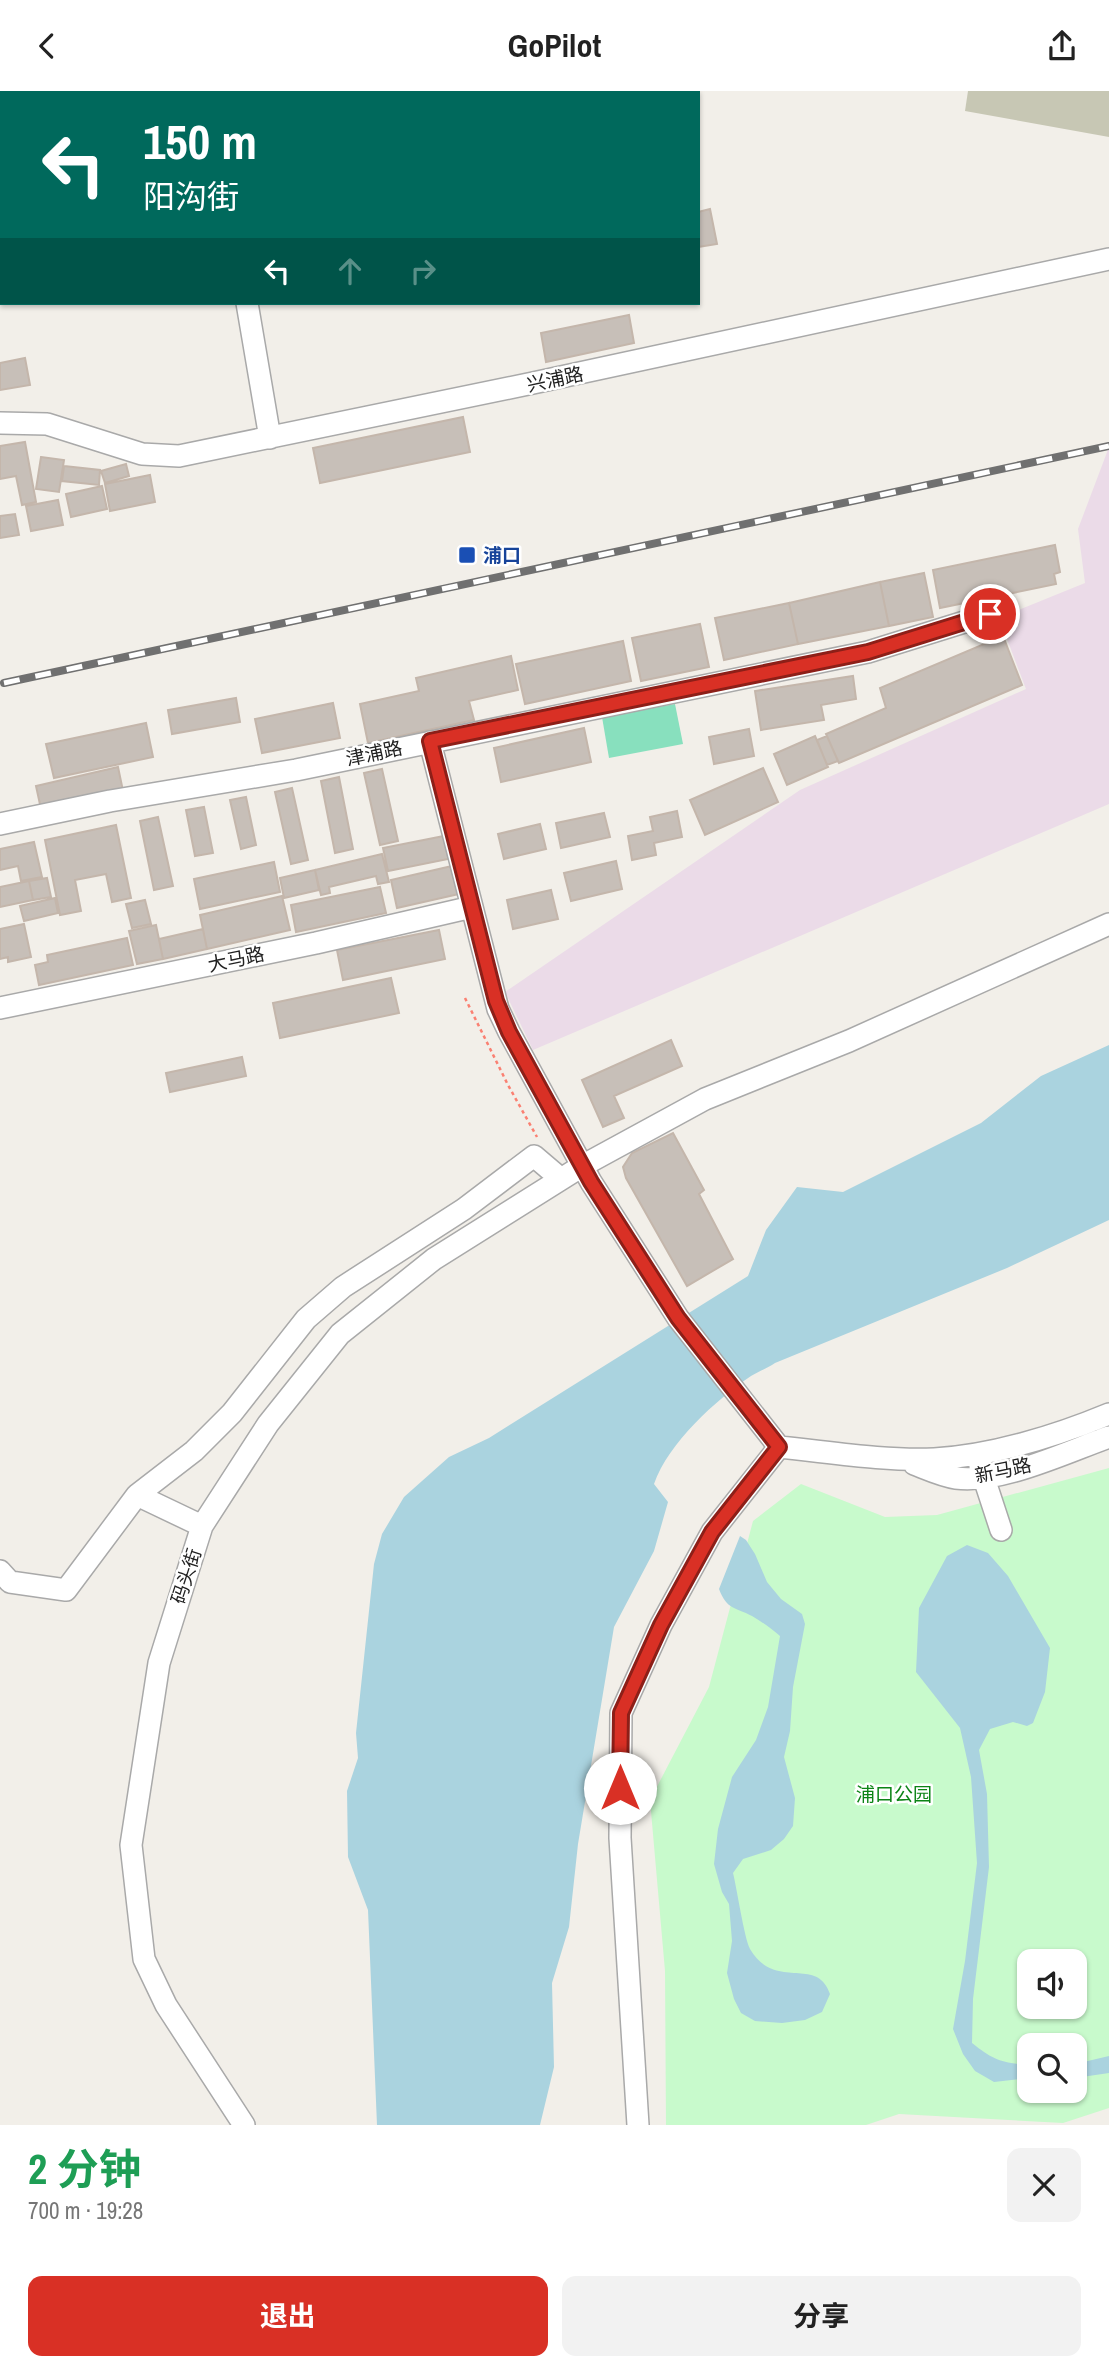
<!DOCTYPE html>
<html lang="zh">
<meta charset="utf-8">
<style>
:root{--surface:#fff;--page:#f2f2f2;--text:#222;--muted:#767676;--accent:#d93025}
body{margin:0;font-family:"Archivo Narrow","Noto Sans SC",sans-serif;background:var(--page);color:var(--text);height:100vh;display:flex;flex-direction:column;font-size:26px;white-space:nowrap}
*{box-sizing:border-box;margin:0}
p{font-size:23px;color:var(--muted)}
.icon{flex:none;width:38px;height:38px;fill:none;stroke:currentColor;stroke-width:2;stroke-linecap:round;stroke-linejoin:round}
.map{position:relative;height:2034px;overflow:hidden}
.sheet{display:flex;flex-direction:column;background:var(--surface);flex:1}
.sheet>*{flex:none}
.top-card{position:absolute;left:0px;top:0px;width:700px;height:214px;box-shadow:0 2px 5px #0004;background:#00695c;color:#fff;overflow:hidden}
.buttons{position:absolute;left:1017px;top:1858px;display:grid;gap:14px}
.buttons a{display:grid;place-items:center;width:70px;height:70px;border-radius:14px;background:var(--surface);box-shadow:0 2px 5px #0004;font-size:35px}
.pin{position:absolute;display:grid;place-items:center;width:60px;height:60px;color:#fff;margin:-30px;border:4px solid #fff;border-radius:50%;box-shadow:0 2px 7px #0007}
.me{position:absolute;width:77px;margin:-38px;rotate:0deg;stroke-linejoin:round;filter:drop-shadow(0 0 5px #0008)}
.turn{display:flex;align-items:center;gap:24px;height:147px;padding:0 28px;font-size:32px}
.turn .icon{width:91px;height:91px;stroke-width:2.5}
.turn b{display:block;font-size:49px;line-height:60px}
.lanes{display:flex;align-items:center;height:66px;padding:0 28px;background:#0003;justify-content:center;gap:35px;direction:ltr}
.lanes .off{opacity:.35}
.round{display:grid;place-items:center;flex:none;width:74px;height:74px;border-radius:14px;background:var(--page)}
.headline{display:flex;align-items:center;justify-content:space-between;height:119px;padding:0 28px}
h1{font-size:42px;font-weight:700;line-height:52px;color:#1e9e55}
.cta{display:flex;gap:14px;margin-top:auto;padding:14px 28px}
.cta a{flex:1;height:80px;border-radius:14px;background:var(--accent);color:#fff;font-size:28px;font-weight:700;line-height:80px;text-align:center}
.cta a+a{background:var(--page);color:var(--text)}
header{display:flex;justify-content:space-between;align-items:center;height:91px;padding:0 28px;background:var(--surface);font-size:32px;font-weight:700}
.map>svg:first-child{display:block}
.industrial{fill:#ebdbe8}
.construction{fill:#c7c7b4}
.park{fill:#c8facc;fill-rule:evenodd}
.pitch{fill:#88e0be}
.water{fill:#aad3df}
.building{fill:#c7bfb8;stroke:#c4b6ab;stroke-width:2}
.lines{fill:none;stroke-linecap:round;stroke-linejoin:round}
.minor-casing{stroke:#a9a9a9;stroke-width:24}
.path{stroke:#fa8072;stroke-width:2.5;stroke-dasharray:3.5 3.5;stroke-linecap:butt}
.minor{stroke:#fff;stroke-width:21}
.rail-casing{stroke:#707070;stroke-width:8}
.rail{stroke:#fff;stroke-width:5;stroke-dasharray:16;stroke-linecap:butt}
.route-casing{stroke:#8d1f18;stroke-width:18}
.route{stroke:#d93025;stroke-width:12}
.transit-dot{fill:#1a4fb4;stroke:#fff;stroke-width:2.5}
.labels{text-anchor:middle;dominant-baseline:central;stroke-width:5;stroke-linejoin:round;paint-order:stroke}
.street-label{font-size:19px;fill:#222;stroke:#fff}
.transit-label{font-size:19px;font-weight:bold;fill:#164399;stroke:#fff;text-anchor:start}
.park-label{font-size:19px;fill:#0c8416;stroke:#fff}
</style>
<header><svg class="icon" aria-label="back" viewBox="0 0 24 24"><path d="M15 5l-7 7 7 7"/></svg>GoPilot<svg class="icon" aria-label="share" viewBox="0 0 24 24"><path d="M12 15V3M7 8l5-5 5 5M5 13v7h14v-7"/></svg></header>
<div class="map">
<svg width="1109" height="2034" viewBox="0 0 1109 2034">
<rect width="100%" height="100%" fill="#f2efe9"/>
<path class="industrial" d="M1109,356V713L533,959L505,901L800,699L1026,598L999,527L1085,492L1078,438Z"/>
<path class="construction" d="M968,0H1109V46L965,20Z"/>
<path class="park" d="M1109,1377V2017L1063,2032L899,2023L866,2034H666L665,1880L650,1709L709,1596L753,1430L801,1393L885,1426L937,1424ZM1029,1871H1074V1916H1029ZM1029,1955H1074V2000H1029Z"/>
<path class="pitch" d="M675,613L683,653L609,667L602,626Z"/>
<path class="water" d="M1109,954V1129L1007,1177L775,1272C768,1277 759,1280 751,1285C715,1310 669,1351 654,1393L668,1411L654,1460L614,1536L578,1753L569,1836L552,1892L554,1976L540,2034H377L368,1819L348,1766L347,1700L358,1667L356,1642L374,1473L382,1443L404,1406L449,1366L489,1347L748,1185L766,1139L797,1096L843,1101L981,1032L1041,985Z
M740,1445L746,1449L755,1463L767,1491L781,1508L802,1523L805,1533L793,1596L790,1640L784,1666L795,1707L793,1735L784,1748L771,1759L743,1768L733,1782C737,1798 744,1846 750,1858C775,1901 817,1864 830,1903L822,1921L805,1929L782,1932L755,1930L741,1922L734,1908L727,1882L732,1850L729,1813L722,1801L714,1773L718,1738L732,1686L756,1649L768,1616L780,1545C772,1538 762,1531 752,1525C735,1516 727,1519 719,1498Z
M967,1454L988,1462L1008,1485L1050,1557L1045,1601L1033,1632L1027,1635L1013,1631L990,1638L979,1659L987,1703L989,1776L973,1908L972,1952C993,1969 1002,1972 1029,1974V1987L994,1991L975,1980L963,1963L953,1938L965,1870L977,1772L971,1686L960,1637L916,1581L919,1517L947,1465Z
M1109,1965V1982L1075,1987V1973Z"/>
<path class="building" d="M710,118L717,153L698,156V121Z
M629,224L634,252L546,271L541,242Z
M25,267L30,294L0,299V272Z
M463,326L470,361L320,392L313,357Z
M25,351L36,411L22,414L16,385L0,388V355Z
M41,366L64,369L59,401L36,398Z
M126,373L129,385L105,392L101,380Z
M64,375L100,379L99,394L62,390Z
M150,384L155,411L110,420L105,393Z
M102,395L107,418L71,426L66,403Z
M58,409L63,434L31,440L26,415Z
M15,423L19,444L0,447V425Z
M1055,454L1060,481L1054,483L1056,493L940,517L933,479Z
M924,482L933,526L889,535L880,491Z
M880,491L889,535L798,553L789,512Z
M789,512L798,553L724,569L715,527Z
M700,533L709,576L641,590L632,547Z
M1003,545L1022,594L839,672L826,643L886,617L880,597Z
M623,550L631,590L525,613L516,573Z
M511,565L518,599L469,610L474,629L368,652L360,613L419,600L416,587Z
M853,585L856,608L821,614L824,629L761,639L755,600Z
M236,607L240,631L172,643L168,619Z
M333,612L340,647L262,662L255,628Z
M146,632L153,666L54,687L46,653Z
M584,637L591,671L501,691L494,657Z
M749,638L754,665L714,673L709,646Z
M815,645L828,676L787,694L774,663Z
M827,645L838,670L827,674L817,649Z
M118,676L123,700L41,718L36,695Z
M763,677L778,711L705,744L690,709Z
M382,678L398,750L380,754L364,682Z
M339,686L353,758L335,762L321,690Z
M292,697L308,769L291,773L275,701Z
M246,706L256,754L241,758L230,709Z
M204,716L213,762L195,765L186,719Z
M677,720L682,746L654,752L656,764L632,769L628,745L653,740L650,726Z
M604,722L610,746L561,757L556,732Z
M158,726L173,795L154,799L140,730Z
M540,733L546,758L504,768L498,743Z
M116,734L131,807L112,811L106,783L75,789L81,820L60,824L45,749Z
M449,744L453,767L388,780L383,757Z
M34,751L42,786L21,790L18,775L0,779V758Z
M382,763L389,791L378,793L376,785L329,796L330,802L321,804L315,779Z
M616,770L622,798L571,810L564,782Z
M274,771L280,801L200,818L194,788Z
M452,775L459,803L397,817L391,789Z
M315,779L319,799L284,807L280,787Z
M47,787L51,806L33,809L29,790Z
M29,790L33,809L0,816V796Z
M380,796L386,822L296,841L291,814Z
M551,799L558,828L513,838L507,809Z
M282,805L290,839L207,858L200,824Z
M55,807L58,822L24,830L20,815Z
M145,809L151,833L132,837L126,813Z
M24,833L31,866L8,871V866L0,868V838Z
M156,834L163,868L137,873L129,840Z
M203,838L207,858L163,868L159,848Z
M439,839L445,868L343,889L337,859Z
M127,847L133,874L39,894L35,874L48,871L47,864Z
M391,887L399,922L280,947L273,912Z
M671,949L682,975L614,1005L624,1027L603,1036L582,989Z
M242,966L246,985L170,1001L166,982Z
M673,1042L704,1099L699,1103L733,1168L687,1195L626,1087L623,1076L632,1062Z"/>
<g class="lines">
<g class="minor-casing">
<path id="minor" d="M180,0L181,2
M247,212L270,347
M0,332L47,333L142,363L179,365L533,292L1109,168
M430,651L498,918L509,941L591,1091L678,1227L779,1356
M0,733L110,710L296,679L868,561L990,523
M0,917L316,852L472,816
M779,1356C830,1361 882,1370 934,1368C991,1365 1056,1345 1109,1323
M914,1373C927,1378 942,1385 956,1387C1000,1393 1067,1361 1109,1346
M980,1375L1001,1439
M137,1404L194,1360L232,1322L306,1228L343,1196L464,1118L534,1065L561,1088
M0,1480L10,1491L66,1499L137,1404L202,1435
M244,2034L166,1914L144,1868L131,1754L159,1572L202,1435L268,1333L340,1243L434,1168L582,1075L705,1008L849,950L1109,833
M638,2034L620,1747L621,1622L661,1534L712,1441L779,1356"/>
</g>
<path class="path" d="M465,907L508,994L537,1046"/>
<use href="#minor" class="minor"/>
<g class="rail-casing">
<path id="rail" d="M4,592L1109,355"/>
</g>
<use href="#rail" class="rail"/>
</g>
<g class="lines">
<g class="route-casing">
<path id="route" d="M620,1697L621,1622L661,1534L712,1441L779,1356L678,1227L591,1091L509,941L496,910L430,650L868,561L990,523"/>
</g>
<use href="#route" class="route"/>
</g>
<rect class="transit-dot" x="458" y="455" width="18" height="18" rx="3.5"/>
<g class="labels">
<g class="street-label">
<text transform="translate(555 288) rotate(-12)">兴浦路</text>
<text transform="translate(374 662) rotate(-12)">津浦路</text>
<text transform="translate(236 868) rotate(-12)">大马路</text>
<text transform="translate(1003 1379) rotate(-12)">新马路</text>
<text transform="translate(186 1485) rotate(-72)">码头街</text>
</g>
<g class="transit-label">
<text x="483" y="464">浦口</text>
</g>
<g class="park-label">
<text x="894" y="1703">浦口公园</text>
</g>
</g>
</svg>
<div class="buttons">
<a><svg class="icon" aria-label="sound" viewBox="0 0 24 24"><path d="M4 9h4l5-4v14l-5-4H4zM17 9q2 3 0 6"/></svg></a>
<a><svg class="icon" aria-label="search" viewBox="0 0 24 24"><circle cx="10" cy="10" r="6"/><path d="M15 15l6 6"/></svg></a>
</div>
<div class="pin" style="left:990px;top:523px;background:#d93025"><svg class="icon" aria-label="arrive" viewBox="0 0 24 24"><path d="M6 21V4h12l-3 4 3 4H6"/></svg></div>
<svg class="me" style="left:620px;top:1697px" viewBox="-20 -20 40 40"><circle r="19" fill="#fff"/><path d="M0-13L10 11 0 6-10 11z" fill="#d93025"/></svg>
<div class="top-card">
<div class="turn"><svg class="icon" aria-label="left" viewBox="0 0 24 24"><path d="M17 20v-9H6M10 6l-5 5 5 5"/></svg><div><b>150 m</b>阳沟街</div></div>
<div class="lanes"><svg class="icon" aria-label="left" viewBox="0 0 24 24"><path d="M17 20v-9H6M10 6l-5 5 5 5"/></svg><svg class="icon off" aria-label="ahead" viewBox="0 0 24 24"><path d="M12 20V5M6 11l6-6 6 6"/></svg><svg class="icon off" aria-label="right" viewBox="0 0 24 24"><path d="M7 20v-9h11M14 6l5 5-5 5"/></svg></div>
</div>
</div>
<section class="sheet">
<div class="headline"><div><h1>2 分钟</h1><p>700 m · 19:28</p></div><a class="round"><svg class="icon" aria-label="close" viewBox="0 0 24 24"><path d="M6 6l12 12M18 6L6 18"/></svg></a></div>
<div class="cta"><a>退出</a><a>分享</a></div>
</section>
